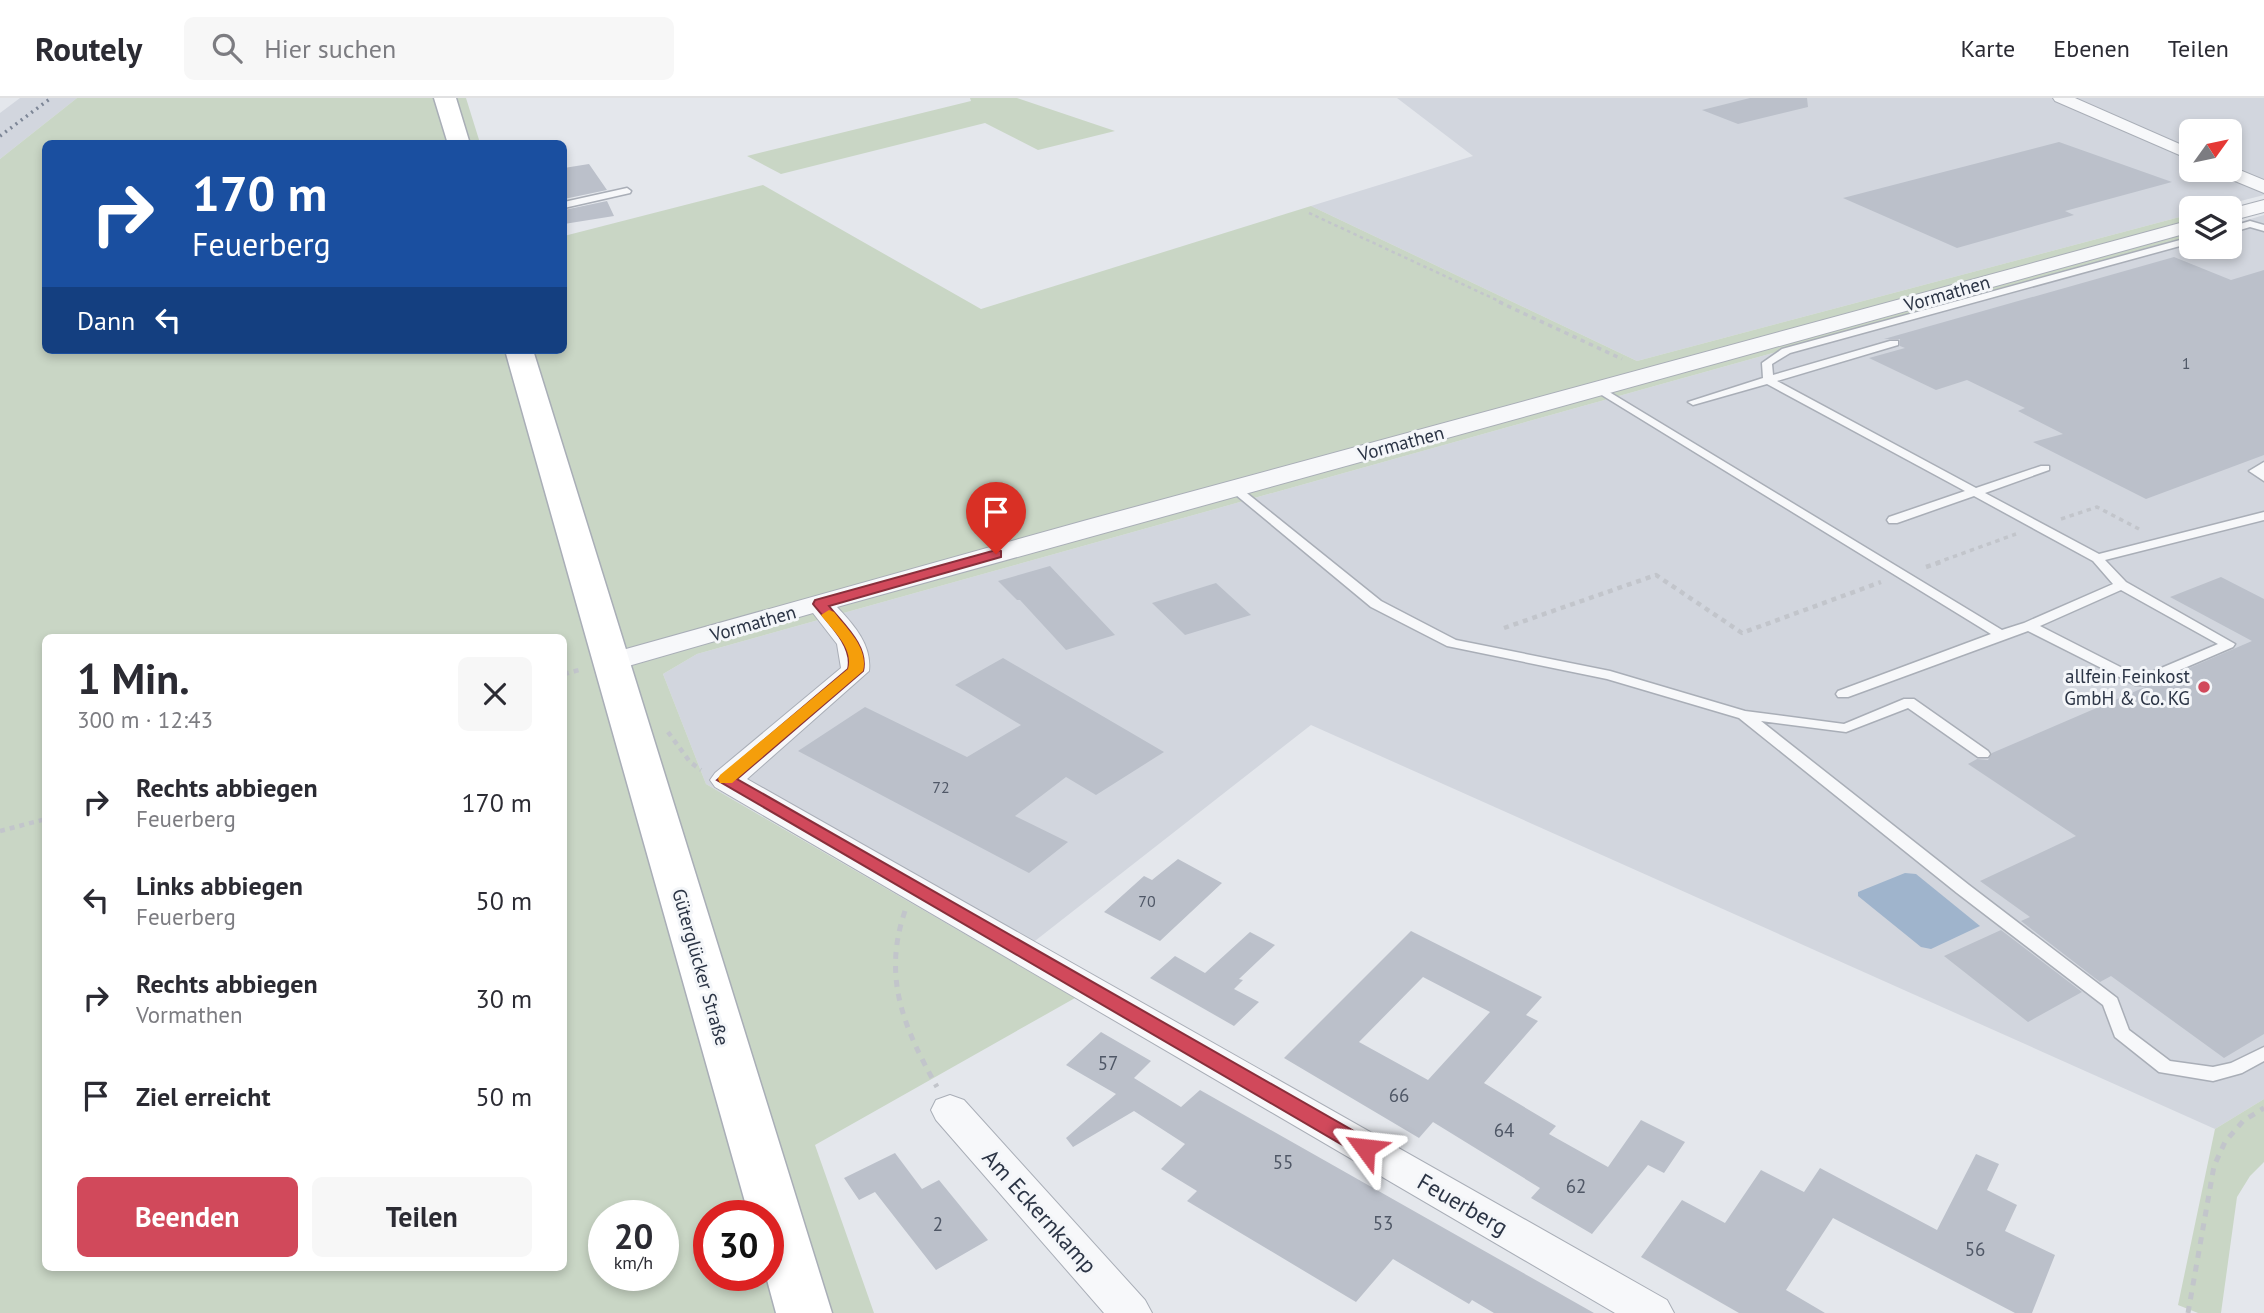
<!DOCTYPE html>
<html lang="de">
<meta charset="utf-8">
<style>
:root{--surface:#fff;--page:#f7f7f7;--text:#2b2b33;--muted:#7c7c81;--line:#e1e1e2;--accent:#d1495b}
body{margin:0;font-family:"PT Sans",sans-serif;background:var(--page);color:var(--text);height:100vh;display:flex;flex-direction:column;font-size:26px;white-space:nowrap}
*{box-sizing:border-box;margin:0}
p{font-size:23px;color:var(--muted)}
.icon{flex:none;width:38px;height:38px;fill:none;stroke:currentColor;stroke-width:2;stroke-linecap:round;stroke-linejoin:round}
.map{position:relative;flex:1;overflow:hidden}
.panel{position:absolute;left:42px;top:536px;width:525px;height:637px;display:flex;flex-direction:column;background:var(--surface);border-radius:10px;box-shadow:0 4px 10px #0003}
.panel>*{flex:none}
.banner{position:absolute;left:42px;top:42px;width:525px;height:214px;border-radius:10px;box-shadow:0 4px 10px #0003;background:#1a4fa0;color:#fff;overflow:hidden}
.needle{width:46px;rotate:57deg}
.tools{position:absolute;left:2179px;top:21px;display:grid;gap:14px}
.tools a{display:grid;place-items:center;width:63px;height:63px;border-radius:10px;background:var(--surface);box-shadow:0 4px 10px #0003;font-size:35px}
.speed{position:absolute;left:588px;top:1102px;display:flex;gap:14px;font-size:35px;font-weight:700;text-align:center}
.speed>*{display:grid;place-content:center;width:91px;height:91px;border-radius:50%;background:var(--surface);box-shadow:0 4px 10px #0003;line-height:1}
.speed small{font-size:18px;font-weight:400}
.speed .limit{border:10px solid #d22;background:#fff;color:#111}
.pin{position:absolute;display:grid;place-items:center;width:60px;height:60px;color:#fff;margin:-72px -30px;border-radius:50% 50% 50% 0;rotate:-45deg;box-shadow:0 0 7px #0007}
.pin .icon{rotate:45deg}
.me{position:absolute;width:77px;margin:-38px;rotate:300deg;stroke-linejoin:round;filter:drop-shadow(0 0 5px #0008)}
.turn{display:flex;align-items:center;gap:24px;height:147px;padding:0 35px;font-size:32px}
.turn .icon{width:91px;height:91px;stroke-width:2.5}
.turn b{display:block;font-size:49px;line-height:60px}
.then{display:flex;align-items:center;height:66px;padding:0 35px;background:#0003;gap:14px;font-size:26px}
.round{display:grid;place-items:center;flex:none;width:74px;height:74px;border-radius:10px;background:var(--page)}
.overview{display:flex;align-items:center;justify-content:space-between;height:119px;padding:0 35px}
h1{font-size:42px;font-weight:700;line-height:52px}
.cta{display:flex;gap:14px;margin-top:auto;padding:14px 35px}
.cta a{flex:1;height:80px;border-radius:10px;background:var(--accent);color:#fff;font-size:28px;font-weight:700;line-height:80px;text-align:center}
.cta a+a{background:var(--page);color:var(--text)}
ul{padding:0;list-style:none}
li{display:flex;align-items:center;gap:21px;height:98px;padding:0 35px}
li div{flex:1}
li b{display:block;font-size:26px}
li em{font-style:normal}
header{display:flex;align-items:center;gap:42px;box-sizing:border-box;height:98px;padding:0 35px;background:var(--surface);border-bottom:2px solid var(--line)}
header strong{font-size:33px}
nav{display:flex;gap:38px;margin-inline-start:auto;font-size:24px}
.search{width:490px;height:63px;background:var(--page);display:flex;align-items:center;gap:18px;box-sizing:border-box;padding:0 24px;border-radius:10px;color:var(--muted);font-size:26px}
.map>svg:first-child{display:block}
.built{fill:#d2d6de;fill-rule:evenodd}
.green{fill:#c9d6c5;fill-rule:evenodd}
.water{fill:#9fb4cc}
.building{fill:#bbc0ca;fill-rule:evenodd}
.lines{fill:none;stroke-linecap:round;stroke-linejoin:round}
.lane-casing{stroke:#a9aeb7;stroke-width:3}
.street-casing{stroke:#a9aeb7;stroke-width:2}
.secondary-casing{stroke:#a9aeb7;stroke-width:3}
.path-far3{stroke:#c2c5cb;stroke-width:2.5;stroke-dasharray:3.5 3.5;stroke-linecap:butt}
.path-far2{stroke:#c2c5cb;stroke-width:3.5;stroke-dasharray:4.5 4.5;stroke-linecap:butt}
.path-far1{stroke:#c2c5cb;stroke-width:4.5;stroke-dasharray:5 5;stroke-linecap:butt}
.path{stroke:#c2c5cb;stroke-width:5;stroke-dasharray:7 7;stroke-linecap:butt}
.lane{fill:#f7f8fa;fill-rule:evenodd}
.street{fill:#f7f8fa;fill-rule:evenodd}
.secondary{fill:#fff;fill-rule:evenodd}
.rail{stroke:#7d8696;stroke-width:3.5;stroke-dasharray:2 4.5;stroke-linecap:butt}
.route{fill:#d1495b;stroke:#882f3b;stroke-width:2}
.slow{fill:#f59e0b}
.poi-dot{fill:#d1495b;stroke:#f4f6f9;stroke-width:2.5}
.labels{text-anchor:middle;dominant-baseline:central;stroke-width:6;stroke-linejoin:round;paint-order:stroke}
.number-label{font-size:16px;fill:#4f5766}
.street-label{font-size:19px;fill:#2b3445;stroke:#f4f6f9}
.poi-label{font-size:19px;fill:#2b3445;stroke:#f4f6f9;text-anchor:end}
.near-number-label{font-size:19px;fill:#4f5766}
.near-street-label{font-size:23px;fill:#2b3445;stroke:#f4f6f9}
</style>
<header>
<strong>Routely</strong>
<div class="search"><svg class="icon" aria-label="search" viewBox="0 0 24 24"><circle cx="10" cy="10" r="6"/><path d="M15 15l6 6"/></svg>Hier suchen</div>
<nav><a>Karte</a><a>Ebenen</a><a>Teilen</a></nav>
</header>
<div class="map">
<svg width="2264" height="1215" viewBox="0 0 2264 1215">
<rect width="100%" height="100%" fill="#e4e7ec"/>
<path class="built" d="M20,0H77L0,61V15Z
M1397,0H2264V97L2213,110H2191V116L1637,263L1311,108L1473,58ZM2191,33H2230V72H2191Z
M2264,117V1001L2215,1031L1311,627L1012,861L706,686L663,576L697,556L2191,138V149H2230V127Z"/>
<path class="green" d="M77,0H466L480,45L46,46V252H564V138L763,87L981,211L1311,108L1637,263L2191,116V138L697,556L663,576L706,686L1075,900L815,1047L874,1215H0V61ZM46,539H564V1169H46ZM604,1118H663V1178H604ZM709,1118H768V1178H709Z
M970,0H1017L1115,33L1038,52L985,25L781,76L747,58L971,3Z
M2264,1001V1064L2250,1078L2237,1099L2221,1215H2198L2178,1207L2215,1031Z"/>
<path class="water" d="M1905,775L1916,776L1980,828L1931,851L1921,849L1858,798V794Z"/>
<path class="building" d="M1750,0H1807L1808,9L1738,26L1702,12Z
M2059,44L2172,84L2065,113L2074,117L1957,150L1843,100Z
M589,66L607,92L564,101V70Z
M607,103L614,118L564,126V112Z
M2174,159L2231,182L2264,172V357L2146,401L2033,344L2063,336L2018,313L2025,310L1967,282L1936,292L1869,260L1905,250L1900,248V241H1884Z
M1050,468L1115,537L1066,552L1020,502H1017L998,483Z
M2221,479L2264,501V936L2224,960L2111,878L2100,884L2021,823L2030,819L1980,783L2076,738L1968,666L1977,661L1988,662L1992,655L2252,543L2170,499Z
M1216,485L1251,517L1185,537L1152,505Z
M1003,560L1164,654L1096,697L1066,679L1015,718L1068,744L1029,775L798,653L865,609L967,659L1021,627L955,587Z
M1178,761L1222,785L1160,843L1104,814L1144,778L1152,782Z
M2001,832L2082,894L2028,924L1944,858Z
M1411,833L1542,899L1526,917L1538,923L1484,985L1556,1028L1549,1036L1608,1069L1641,1022L1685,1044L1664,1075L1648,1067L1592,1136L1531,1100L1540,1090L1433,1024L1419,1040L1284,960ZM1423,879L1490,914L1428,982L1359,944Z
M1250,834L1275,847L1239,881L1243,882L1234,891L1259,904L1234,928L1150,880L1175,858L1205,875Z
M1101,934L1151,963L1134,980L1181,1009L1200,992L1594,1215H1494L1472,1202L1469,1206L1393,1161L1356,1204L1187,1103L1197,1093L1161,1071L1185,1046L1134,1013L1073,1049L1066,1040L1116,996L1066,967Z
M895,1055L922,1091L939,1082L988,1142L936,1172L875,1094L859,1102L844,1080Z
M1976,1056L1999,1066L1987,1092L2017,1107L2005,1133L2055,1157L2032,1215H2015L1833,1120L1786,1192L1825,1215H1739L1641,1159L1682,1102L1725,1125L1761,1072L1804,1094L1820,1070L1937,1132Z"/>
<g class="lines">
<g class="lane-casing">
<path id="lane" d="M627,90L631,93L630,95L564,110V104Z
M2250,123L2264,127V133L2250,129L2230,135V129Z
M2191,139V145L1790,255L1772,266L1773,277L1890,243H1898V247L1777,283L1976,390L2041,368H2049V372L1985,395L2099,456L2264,414V422L2105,462L2126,484L2235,546L2233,549L2145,587H2135L2028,533L1848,599H1838L1836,596L1838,593L1991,536L1592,291L1597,288L1601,289L2002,532L2024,525L2113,486L2093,463L1974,398L1897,425H1889L1887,422L1889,419L1965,393L1767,286L1693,307L1688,304L1763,280L1762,265L1782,251ZM2121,492L2218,546L2140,579L2040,528Z
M2264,364V383L2249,373Z
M1234,386L1238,388L1381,503L1456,542L1610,573L1745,613L1844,626L1904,601H1914L1988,653L1990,656L1988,659H1978L1908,610L1846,634L1761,623L1969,787L2117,900L2129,932L2170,963L2213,969L2231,965L2264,949V963L2242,975L2213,983L2159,974L2115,939L2103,907L1957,795L1739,620L1607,581L1447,548L1371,509L1230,392V388Z"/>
</g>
<g class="street-casing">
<path id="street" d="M2053,0H2075L2191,51V62L2055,3Z
M2230,68L2264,82V95L2218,76L2215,72H2230Z
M2264,102V114L2230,123V111Z
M2191,122V134L837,509C854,527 872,547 869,573L747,681L1667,1202L1674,1215H1615L715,689L710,682L715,675L841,570L837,546L813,515L611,573L601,570L597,564L601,558L1087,422Z
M950,997L964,1002L1145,1202L1152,1215H1104L936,1022L931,1012L936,1002Z"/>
</g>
<g class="secondary-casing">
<path id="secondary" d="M434,0H456L470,46H448Z
M505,252H533L832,1215H776L766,1178H768V1118H749Z"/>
</g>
<path class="path-far3" d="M1309,115L1503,205"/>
<path class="path-far2" d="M1499,204L1622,261
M2061,421L2097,409L2139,431
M1936,465L2016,436"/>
<path class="path-far1" d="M1926,469L1941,464
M1504,530L1656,477L1742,535L1881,484
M564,576L583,571
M668,634L690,664L701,672
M0,733L46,721"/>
<path class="path" d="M905,813C882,880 904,930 937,989
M2188,1215L2214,1068L2225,1044L2243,1023L2264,1010"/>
<use href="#lane" class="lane"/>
<use href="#street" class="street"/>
<use href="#secondary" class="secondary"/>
<path class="rail" d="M0,38L51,0"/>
</g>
<path class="route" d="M996,452L1001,453V459L829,508C843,526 869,548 863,573L737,681L1373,1044L1376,1050L1373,1056L1365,1058L1358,1056L717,682L848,571C854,548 826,523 813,506L815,502Z"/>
<path class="slow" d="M829,512L834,514C847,531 869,550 863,573L732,685H720L718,681L720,677L848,571C854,550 833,533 821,517Z"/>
<circle class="poi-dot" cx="2204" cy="589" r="7"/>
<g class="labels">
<g class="number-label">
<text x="2186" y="265">1</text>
<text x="941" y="689">72</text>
<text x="1147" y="803">70</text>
</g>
<g class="street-label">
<text transform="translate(1947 195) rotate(-16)">Vormathen</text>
<text transform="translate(1401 345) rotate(-15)">Vormathen</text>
<text transform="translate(753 525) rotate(-16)">Vormathen</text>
<text transform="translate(701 869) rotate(74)">Güterglücker Straße</text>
</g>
<g class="poi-label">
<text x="2190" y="578">allfein Feinkost<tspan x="2190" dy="22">GmbH &amp; Co. KG</tspan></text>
</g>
<g class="near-number-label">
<text x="1108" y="965">57</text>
<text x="1399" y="997">66</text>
<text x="1504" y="1032">64</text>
<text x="1283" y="1064">55</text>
<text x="1576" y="1088">62</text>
<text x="1383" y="1125">53</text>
<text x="938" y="1126">2</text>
<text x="1975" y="1151">56</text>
</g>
<g class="near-street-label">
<text transform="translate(1463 1106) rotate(30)">Feuerberg</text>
<text transform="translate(1040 1113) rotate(48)">Am Eckernkamp</text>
</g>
</g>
</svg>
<div class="tools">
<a><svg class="needle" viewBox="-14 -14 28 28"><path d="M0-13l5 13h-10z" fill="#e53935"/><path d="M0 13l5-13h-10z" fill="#7c7c81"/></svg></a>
<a><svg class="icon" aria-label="layers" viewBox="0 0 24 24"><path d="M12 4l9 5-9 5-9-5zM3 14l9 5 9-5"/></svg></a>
</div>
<div class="speed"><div>20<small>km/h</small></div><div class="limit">30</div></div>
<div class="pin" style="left:996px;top:456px;background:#d93025"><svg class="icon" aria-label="arrive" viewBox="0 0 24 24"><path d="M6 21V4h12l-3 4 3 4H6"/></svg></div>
<svg class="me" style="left:1365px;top:1050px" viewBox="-20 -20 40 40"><path d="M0-17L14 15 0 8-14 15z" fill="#d1495b" stroke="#fff" stroke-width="4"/></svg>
<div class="banner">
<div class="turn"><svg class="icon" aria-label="right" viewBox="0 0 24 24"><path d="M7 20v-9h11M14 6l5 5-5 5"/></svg><div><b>170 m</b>Feuerberg</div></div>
<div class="then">Dann<svg class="icon" aria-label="left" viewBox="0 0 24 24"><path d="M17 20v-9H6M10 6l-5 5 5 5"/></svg></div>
</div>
<section class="panel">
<div class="overview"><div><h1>1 Min.</h1><p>300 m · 12:43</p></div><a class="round"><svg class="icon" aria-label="close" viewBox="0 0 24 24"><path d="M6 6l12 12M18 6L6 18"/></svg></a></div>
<ul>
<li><svg class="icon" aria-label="right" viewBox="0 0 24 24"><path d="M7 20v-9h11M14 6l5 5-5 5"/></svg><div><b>Rechts abbiegen</b><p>Feuerberg</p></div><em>170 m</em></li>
<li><svg class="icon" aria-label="left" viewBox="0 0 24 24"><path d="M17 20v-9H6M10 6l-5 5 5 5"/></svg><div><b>Links abbiegen</b><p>Feuerberg</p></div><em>50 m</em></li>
<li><svg class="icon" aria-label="right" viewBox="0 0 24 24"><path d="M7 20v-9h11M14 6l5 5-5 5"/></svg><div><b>Rechts abbiegen</b><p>Vormathen</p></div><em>30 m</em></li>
<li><svg class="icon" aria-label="arrive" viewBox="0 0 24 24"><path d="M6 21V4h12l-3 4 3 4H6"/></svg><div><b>Ziel erreicht</b></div><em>50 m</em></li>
</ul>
<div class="cta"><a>Beenden</a><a>Teilen</a></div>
</section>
</div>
